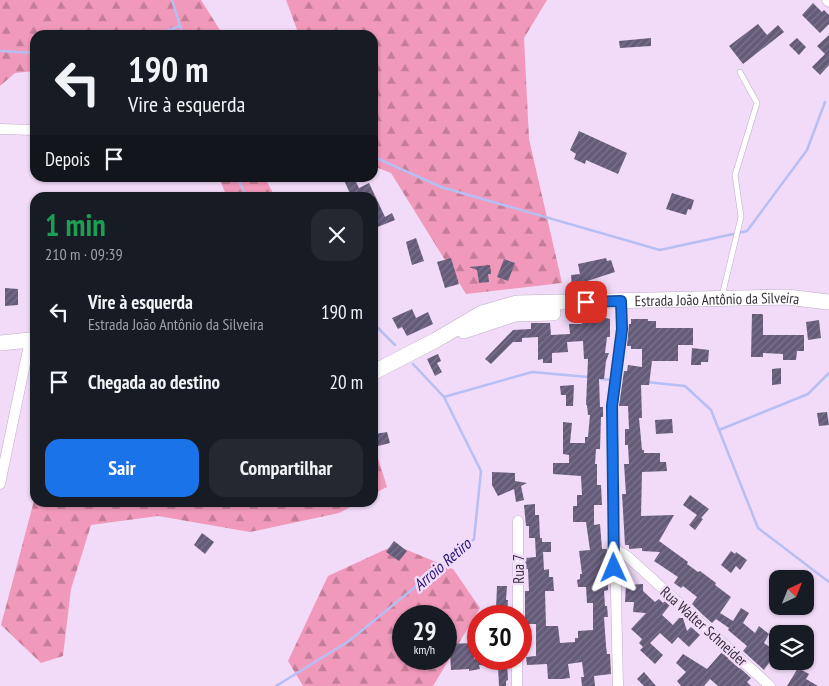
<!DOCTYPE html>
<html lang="pt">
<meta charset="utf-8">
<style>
:root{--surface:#171b24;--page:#242831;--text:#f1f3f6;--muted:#9ea1a6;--accent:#1a73e8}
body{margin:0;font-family:"PT Sans Narrow",sans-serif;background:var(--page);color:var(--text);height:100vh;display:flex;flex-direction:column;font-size:19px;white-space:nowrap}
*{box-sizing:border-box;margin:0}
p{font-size:16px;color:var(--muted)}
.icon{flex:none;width:28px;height:28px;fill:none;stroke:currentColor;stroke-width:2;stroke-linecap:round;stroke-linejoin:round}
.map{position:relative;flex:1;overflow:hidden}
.sheet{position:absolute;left:30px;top:192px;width:348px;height:315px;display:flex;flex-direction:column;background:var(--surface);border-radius:15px;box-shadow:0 1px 4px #0004}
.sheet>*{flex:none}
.banner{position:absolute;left:30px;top:30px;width:348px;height:152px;border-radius:15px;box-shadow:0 1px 4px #0004;background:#171b24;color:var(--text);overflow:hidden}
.needle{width:32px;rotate:43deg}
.fabs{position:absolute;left:769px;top:570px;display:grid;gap:10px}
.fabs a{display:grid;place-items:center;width:45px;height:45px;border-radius:10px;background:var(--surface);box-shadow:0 1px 4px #0004;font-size:25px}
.speed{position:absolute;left:392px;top:605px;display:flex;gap:10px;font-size:25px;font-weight:700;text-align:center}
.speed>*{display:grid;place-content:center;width:65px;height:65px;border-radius:50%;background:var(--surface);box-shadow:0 1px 4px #0004;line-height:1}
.speed small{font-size:12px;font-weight:400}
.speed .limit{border:8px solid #d22;background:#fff;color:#111}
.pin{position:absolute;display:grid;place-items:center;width:42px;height:42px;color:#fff;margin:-21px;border-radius:10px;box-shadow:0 2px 8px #0006}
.me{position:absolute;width:55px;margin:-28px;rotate:359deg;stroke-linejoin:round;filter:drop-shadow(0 0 4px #0008)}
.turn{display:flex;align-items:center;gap:18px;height:105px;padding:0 15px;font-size:22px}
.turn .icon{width:65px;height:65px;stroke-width:2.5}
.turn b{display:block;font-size:35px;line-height:42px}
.then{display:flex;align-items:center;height:48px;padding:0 15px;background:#0003;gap:10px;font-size:19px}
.round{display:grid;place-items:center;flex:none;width:52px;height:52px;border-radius:15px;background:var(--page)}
.headline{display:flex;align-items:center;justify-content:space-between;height:85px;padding:0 15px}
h1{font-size:30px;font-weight:700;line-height:38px;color:#1e9e55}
.action{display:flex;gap:10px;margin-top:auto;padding:10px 15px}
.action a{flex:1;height:58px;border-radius:15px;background:var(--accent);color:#fff;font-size:20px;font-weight:700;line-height:58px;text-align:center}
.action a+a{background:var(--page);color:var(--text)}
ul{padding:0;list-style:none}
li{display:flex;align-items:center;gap:15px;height:70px;padding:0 15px}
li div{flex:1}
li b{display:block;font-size:19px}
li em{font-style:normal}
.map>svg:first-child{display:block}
.forest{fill:url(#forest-firs);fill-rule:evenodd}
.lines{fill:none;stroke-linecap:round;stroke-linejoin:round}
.stream{stroke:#b6bef3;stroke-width:2.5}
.building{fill:url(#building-hatch)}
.service-casing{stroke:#c0abc8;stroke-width:6}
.minor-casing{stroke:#c0abc8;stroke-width:11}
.secondary-casing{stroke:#c0abc8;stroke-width:16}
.service{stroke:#fff;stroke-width:5}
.minor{stroke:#fff;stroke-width:10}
.secondary{stroke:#fff;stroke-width:15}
.route-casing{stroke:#114b97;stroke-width:12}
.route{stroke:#1a73e8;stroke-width:9}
.labels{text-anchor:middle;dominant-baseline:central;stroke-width:5;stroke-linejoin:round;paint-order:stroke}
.street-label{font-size:15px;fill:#382f3b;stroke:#f1dbf9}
.water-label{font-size:16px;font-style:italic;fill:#231578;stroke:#f1dbf9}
</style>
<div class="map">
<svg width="829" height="686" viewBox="0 0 829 686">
<defs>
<pattern id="forest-firs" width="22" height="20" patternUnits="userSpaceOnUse" patternTransform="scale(1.25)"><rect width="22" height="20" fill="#f199ba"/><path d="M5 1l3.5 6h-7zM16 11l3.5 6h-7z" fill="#c47d98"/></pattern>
<pattern id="building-hatch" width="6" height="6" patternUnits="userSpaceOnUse" patternTransform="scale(1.25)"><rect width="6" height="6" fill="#645b79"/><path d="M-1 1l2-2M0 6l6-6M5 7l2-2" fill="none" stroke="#7c748c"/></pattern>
</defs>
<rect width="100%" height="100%" fill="#f1dbf9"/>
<path class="forest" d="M0,0H201L223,35H35V71L15,73L0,86Z
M286,0H547L524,38L529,139L562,283L466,294L391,173L373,166L372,35H299Z
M219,178H265L275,197H227Z
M373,442L387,487L373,494H372Z
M35,497V502L358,503L339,513L250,532L158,516L91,525L71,589L63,656L41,663L1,625Z
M395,545L453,569L480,608L433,686H303L288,661L328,576ZM404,616H446V659H404Z"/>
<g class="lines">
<path class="stream" d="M172,0L183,35
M155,35L180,26
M0,51L35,53
M372,156L441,187L660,250L747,231L807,150L825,102
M237,178L248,198
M372,324L378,328L395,345
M601,379L613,380
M646,382L685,386L711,410L758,528L829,582
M444,397L532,372L588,377
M719,430L808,394L829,373
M276,686L349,641L474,539L481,471L444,397L413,364"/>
</g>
<path class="building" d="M813,3L822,12L824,10L829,15V24L820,33L802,15Z
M758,24L767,35L778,25L784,32L743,64L729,46Z
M829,35V65L820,75L812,67L825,54L817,46Z
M651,38V46L620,48L619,41Z
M797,38L806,47L799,55L789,45Z
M579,131L627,153L618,174L586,160L585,164L574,159L576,154L570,150Z
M343,178H354L359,188L369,183L385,217L392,213L395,220L375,228L373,222L378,220L372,222V198H352Z
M672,193L694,200L691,210L688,209L686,215L666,209Z
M416,238L424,261L412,265L406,242Z
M451,258L459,284L445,288L437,262Z
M606,258L607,261L611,260L615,272L572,286L571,275L580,274L578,264Z
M504,259L515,263L508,281L497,277Z
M490,265L491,274H488L489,282L479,283L477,270L469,267Z
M5,288L18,289V305L5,306Z
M412,309L416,318L428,312L433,324L407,336L402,327L398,329L392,318Z
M752,314H762L763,315V335H804V351H797L796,360H783V354L763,353V357H751Z
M606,318L610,319V337H607L605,353H609L606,361L604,379H599L600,407H603V417H601L600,449H596L595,464H597V485H601L602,505H594V525L600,524L602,549H607L608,590L604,591L605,606H607L608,617H604L606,646L607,654H610L611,674L594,676L595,686H582L581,677H584L582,662L568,664L570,678L562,679H548L547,664L527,665L526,657L536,656V624H522V621L525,616V591H529L528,569H525V558L536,557L535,538H542V542H551V552H543L544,570L549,569V577H553L554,591H545L546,626H558L560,643L575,642V638H578V631L593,630V603H587L586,587H578L577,580L580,579V574H582L579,551L590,550L586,522H573V506H577V495H582L581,476L553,474V463H569V455L563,454V422L572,423L570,443H585V437H588L590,415H588L587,405H586L588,359H584L583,341L567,342L568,352L552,353V363H543V359L538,360V337L522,338V342H513L491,364L485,359L513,330L531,329V323H550L551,335L570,334L569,324H582V319Z
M631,319H648V321H656V328H693V345H678V361H652L649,385H641L642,418H639L642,450H644V453H660V462H666L667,471L642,472L641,516L674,515L659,541L688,562L687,564L698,572L700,571L716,583L715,585L731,597L720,613L733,621L741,608L749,613L743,623L755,633L759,626L769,634L764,643L778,653V665L771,660L764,670L743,651L747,646L728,630L729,628L716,619L712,623L702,614L692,604L697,597L683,586L681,588L674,583L678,577L654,561L660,552L642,551V548L629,549V545H625L622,494H626L624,464H629L628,445H625V429H629L628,406H619L624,371H627L628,365L642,367V349H631V346H627L629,324H631Z
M819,320L821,338L808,340L806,322Z
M692,348L709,350L708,362H701V365H691Z
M438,354L441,361L437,363L442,372L435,376L427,359Z
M781,368V384L772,385V369Z
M574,385L573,406H566V395H561L560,386Z
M827,412L829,425L819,426L817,413Z
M672,419L673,433L656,434L655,420Z
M387,432L390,443L378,446L375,434Z
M492,472L515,473V481L527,483L521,486L524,500L516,502L514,489L498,496L492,485Z
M690,495L709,509L701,518L703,519L695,530L689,525L697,515L683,505Z
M535,504V515H539L540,538H529V526H526L524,505Z
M202,533L214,542L205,554L194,545Z
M394,541L407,551L399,561L386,552Z
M731,551L735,554L736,552L747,560L740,570L736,566L731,573L721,565Z
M643,584V591L655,602L659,599L663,603L665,601L670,605L662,615L673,625L679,618H683L687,631L691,627L700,635L689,647L678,637L672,644L660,633L650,643L663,655L655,664L640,650L643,647L639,643L642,639L631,629L646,613L633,612L634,602H625L626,585Z
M497,586H507L506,600H508L507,616H489V608H496Z
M473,643L474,659L507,660L508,680L506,681V686H499L498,666L479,665L480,669L469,671V669L451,670L450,653H447V644Z
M722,652L751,678L747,682L751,686H718L710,679L704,686H681L677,681L686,672L676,663L683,654L707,669Z
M798,668L809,674L806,679L818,686H787Z
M644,672L656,686H644L637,679Z"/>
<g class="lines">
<g class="service-casing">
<path id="service" d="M722,296L741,217L735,175L757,103L740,72"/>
</g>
<g class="minor-casing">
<path id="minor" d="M827,0L829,2
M0,129L35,130
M0,484L30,340
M614,549L627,556L770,686
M518,616V521
M517,686V659
M618,686L612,406L622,329L621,301"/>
</g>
<g class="secondary-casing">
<g id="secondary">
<path d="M464,331L515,314L553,313"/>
<path d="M0,343L30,340L35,341"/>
<path id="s1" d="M372,373L436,340L482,313L517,303L787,297L828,302"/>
</g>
</g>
<use href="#service" class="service"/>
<use href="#minor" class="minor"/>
<use href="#secondary" class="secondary"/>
</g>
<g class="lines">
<g class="route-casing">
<path id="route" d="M586,302L621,301L622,329L612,406L614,568"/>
</g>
<use href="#route" class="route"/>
</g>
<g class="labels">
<g class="street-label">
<text stroke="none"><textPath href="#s1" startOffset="362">Estrada João Antônio da Silveira</textPath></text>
<text transform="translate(518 569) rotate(-90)">Rua 7</text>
<text transform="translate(704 626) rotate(42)">Rua Walter Schneider</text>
</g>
<g class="water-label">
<text transform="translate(442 564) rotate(-41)">Arroio Retiro</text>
</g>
</g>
</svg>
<div class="fabs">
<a><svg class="needle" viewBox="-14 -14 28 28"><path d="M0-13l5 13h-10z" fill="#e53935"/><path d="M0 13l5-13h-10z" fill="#9ea1a6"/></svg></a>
<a><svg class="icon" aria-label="layers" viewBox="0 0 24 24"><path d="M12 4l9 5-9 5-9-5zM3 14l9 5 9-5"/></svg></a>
</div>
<div class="speed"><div>29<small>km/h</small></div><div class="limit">30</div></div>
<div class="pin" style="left:586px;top:302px;background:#d93025"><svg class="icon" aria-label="arrive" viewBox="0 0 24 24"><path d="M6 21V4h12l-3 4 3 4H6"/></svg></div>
<svg class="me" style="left:614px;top:568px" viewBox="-20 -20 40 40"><path d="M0-17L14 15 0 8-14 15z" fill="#1a73e8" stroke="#fff" stroke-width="4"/></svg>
<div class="banner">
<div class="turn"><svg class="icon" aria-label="left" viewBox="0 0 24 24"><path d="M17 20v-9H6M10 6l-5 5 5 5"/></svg><div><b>190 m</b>Vire à esquerda</div></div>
<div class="then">Depois<svg class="icon" aria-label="arrive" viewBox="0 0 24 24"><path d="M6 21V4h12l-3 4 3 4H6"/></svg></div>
</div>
<section class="sheet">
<div class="headline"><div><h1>1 min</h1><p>210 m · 09:39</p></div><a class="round"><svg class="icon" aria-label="close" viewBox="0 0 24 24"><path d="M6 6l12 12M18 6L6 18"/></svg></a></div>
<ul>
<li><svg class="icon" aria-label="left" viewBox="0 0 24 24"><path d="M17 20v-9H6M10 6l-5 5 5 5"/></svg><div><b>Vire à esquerda</b><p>Estrada João Antônio da Silveira</p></div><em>190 m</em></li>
<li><svg class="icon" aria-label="arrive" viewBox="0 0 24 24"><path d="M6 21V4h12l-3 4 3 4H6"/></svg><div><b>Chegada ao destino</b></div><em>20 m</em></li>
</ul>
<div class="action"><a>Sair</a><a>Compartilhar</a></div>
</section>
</div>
